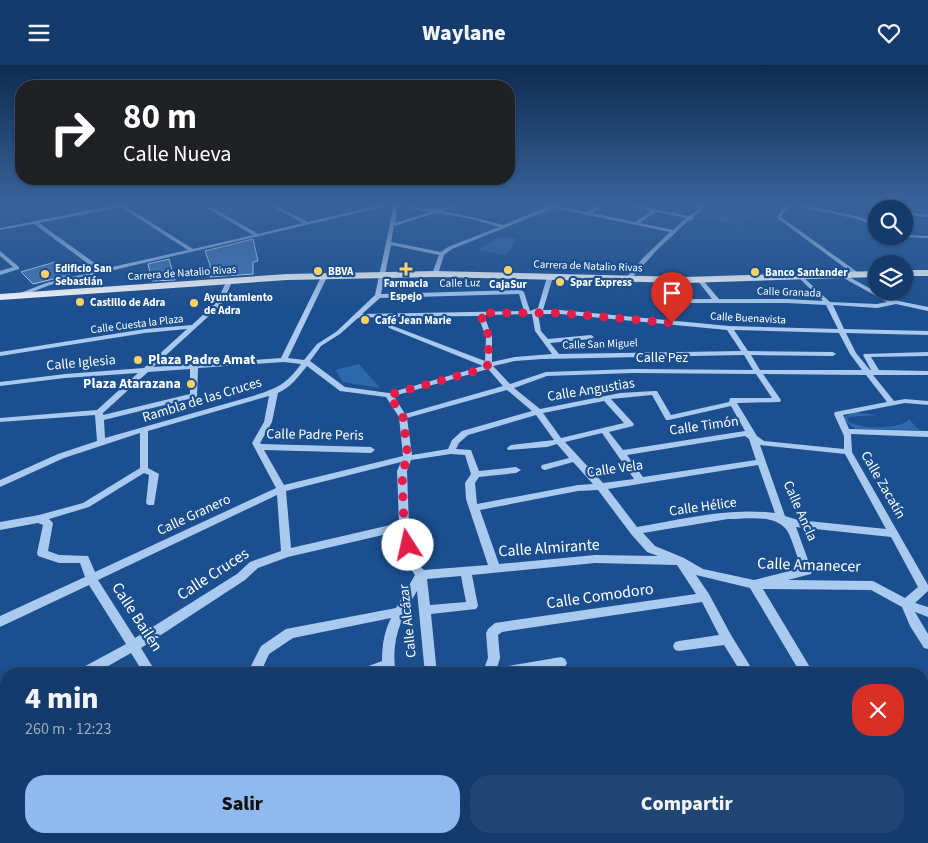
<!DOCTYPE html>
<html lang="es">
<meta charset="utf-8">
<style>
:root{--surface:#143b6b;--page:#214673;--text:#f1f3f6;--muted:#9dadc1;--line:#33557e;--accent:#90b9f0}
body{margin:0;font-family:"Source Sans 3",sans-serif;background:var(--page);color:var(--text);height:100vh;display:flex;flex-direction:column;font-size:19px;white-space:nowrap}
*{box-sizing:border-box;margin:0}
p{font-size:16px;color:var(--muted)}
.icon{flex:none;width:28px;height:28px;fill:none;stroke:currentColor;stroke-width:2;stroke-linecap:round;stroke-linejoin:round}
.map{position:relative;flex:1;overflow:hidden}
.sheet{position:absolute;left:0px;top:602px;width:929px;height:176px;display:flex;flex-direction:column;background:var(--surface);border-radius:20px 20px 0 0;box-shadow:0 1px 4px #0004,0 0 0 1px var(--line)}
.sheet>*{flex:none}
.guide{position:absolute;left:15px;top:15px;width:500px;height:105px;border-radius:20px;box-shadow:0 1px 4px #0004,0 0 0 1px var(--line);background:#202124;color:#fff;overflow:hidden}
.controls{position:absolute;left:868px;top:135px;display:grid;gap:10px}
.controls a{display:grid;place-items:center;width:45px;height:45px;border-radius:50%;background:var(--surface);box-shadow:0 1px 4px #0004,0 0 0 1px var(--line);font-size:25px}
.pin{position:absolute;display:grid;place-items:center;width:42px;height:42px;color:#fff;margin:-51px -21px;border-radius:50% 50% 50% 0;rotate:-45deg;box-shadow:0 0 5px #0007}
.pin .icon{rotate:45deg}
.me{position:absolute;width:55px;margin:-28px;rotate:350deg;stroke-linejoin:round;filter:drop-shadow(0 0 4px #0008)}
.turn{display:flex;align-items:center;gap:18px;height:105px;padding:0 25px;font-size:22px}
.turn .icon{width:65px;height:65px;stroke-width:2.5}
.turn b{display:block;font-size:35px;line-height:42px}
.round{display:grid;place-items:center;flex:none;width:52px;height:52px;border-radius:20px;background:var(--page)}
.overview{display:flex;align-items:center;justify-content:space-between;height:85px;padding:0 25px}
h1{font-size:30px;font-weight:800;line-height:38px}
.button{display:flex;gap:10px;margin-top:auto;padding:10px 25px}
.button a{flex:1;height:58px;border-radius:20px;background:var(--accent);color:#111;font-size:20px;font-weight:800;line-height:58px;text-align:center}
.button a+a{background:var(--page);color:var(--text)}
header{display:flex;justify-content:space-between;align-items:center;height:65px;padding:0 25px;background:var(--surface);font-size:22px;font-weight:800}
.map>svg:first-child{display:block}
.green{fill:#2e69ad}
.building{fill:#4478b7;stroke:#cfe3fa}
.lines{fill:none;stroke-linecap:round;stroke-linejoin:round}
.minor{fill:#a9c9ee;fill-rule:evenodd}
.highway{fill:#fff;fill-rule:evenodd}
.route{stroke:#e11d48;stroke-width:9;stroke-dasharray:0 16.2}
.poi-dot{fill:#ffd166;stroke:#1b4f8f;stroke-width:2}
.labels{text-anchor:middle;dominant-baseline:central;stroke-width:4.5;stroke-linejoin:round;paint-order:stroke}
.far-street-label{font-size:11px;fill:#fff;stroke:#1b4f8f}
.far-poi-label{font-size:11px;font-weight:bold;fill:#fff;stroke:#1b4f8f;text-anchor:start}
.street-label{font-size:14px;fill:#fff;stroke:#1b4f8f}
.poi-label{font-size:14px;font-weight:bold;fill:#fff;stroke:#1b4f8f;text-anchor:start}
.near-street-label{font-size:16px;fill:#fff;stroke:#1b4f8f}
</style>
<header><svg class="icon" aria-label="menu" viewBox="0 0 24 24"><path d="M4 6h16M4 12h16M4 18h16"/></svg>Waylane<svg class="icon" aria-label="heart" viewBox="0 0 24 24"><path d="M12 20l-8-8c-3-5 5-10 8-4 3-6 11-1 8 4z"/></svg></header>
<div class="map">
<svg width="928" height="778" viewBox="0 0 928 778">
<rect width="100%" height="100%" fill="#1b4f8f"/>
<path class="green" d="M873,138H899L928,144V149L904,146V144L884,143Z
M712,141L750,148L741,160L699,153Z
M500,171L517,174L506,190L478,185Z
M359,299L380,323L343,317L335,305Z
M855,347L877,350L847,352L849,357C860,364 901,365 909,354L919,365L855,364L842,353Z"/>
<path class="building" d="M253,174L258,196L253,197V209L210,212V200L205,186Z
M169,194L175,215L152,216L148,199Z
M55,197L70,210L33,219L21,207Z"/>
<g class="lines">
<path class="minor" d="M136,138L125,141L193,184L253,170L199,138H204L258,169L303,158L265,138H270L308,157L388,138C404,138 419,145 435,145C445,145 454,138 465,138L442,146L472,152L503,160L549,141L536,138L553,140L563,138L558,141L587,147L604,138H609L592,148L635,157L651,146L617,138H624L689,151L700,143L683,138L702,141L706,138H710L693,152L694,154L688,156L657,185L629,216L624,215L644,192L670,167L554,143L452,184L444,190L438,209L435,211L432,209L439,190L391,180L381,229L521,225L524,227L530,246L538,243L547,212L550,210L553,212L543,245H560L729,261L838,264L826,240L787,238H682L679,236L682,234H712L697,215L700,213L702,214L719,234H787L823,236L799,213V211L801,210L830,237L877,239L887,237L840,211V209L842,208L889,234L928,242V246L896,239L877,243L833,240L844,264L928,266V270L846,268L856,288L870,305H871L863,290L864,289L928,287V291L871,292L879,305L928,306V310H873L894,336L905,334L928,336V340L905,338L843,350L849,364L928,366V372L851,369L852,387L928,520V526L915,538L928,542V552L915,547L928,569V584L924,583L910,561L902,542L871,525L763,524L814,609H801L750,523L696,510L709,529L731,570L755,609H742L724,580L679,586L675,585L673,581L675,577L679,576L719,570L702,537L502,567L498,570L500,593L497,603L561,592L565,594L567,598L565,602L532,609H482L488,593L486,568L488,564L495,558L696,529L677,500L595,498L472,510L478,541L476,544L431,549L437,609H425L417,526C401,553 390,576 396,609H384L383,607L379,609H356L358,605L382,596C382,581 384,567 391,553L293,573L269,589L260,609H247L261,581L286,564L396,543L415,510L407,499L400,466L288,492L258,503L245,515L141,583L157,609H144L131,588L94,609H76L78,605L126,579L89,520L0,562V551L85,512L80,498H59L38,491L37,488L43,460L38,458L0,465V457L39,450L83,438L140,403V368L64,393L0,422V415L58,389L97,376L95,350L0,357V353L97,345L138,308L65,313L0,321V317L65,309L144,303L187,264L145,268L0,291V287L145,264L192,260L217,237L226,217L229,215L232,217L222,239L153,302L281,293L321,212L324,210L327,212L288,293L304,295L317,279L336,267L375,230L393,145L391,140L50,220L19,232H15V230L46,218L98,206L34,159L0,165V163L121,139ZM395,140L430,147L395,158L397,145ZM121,142L188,185L103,204L39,158ZM656,147L686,153L673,165L640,158ZM436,148L472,154L499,162L448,182L441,187L391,177L394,161ZM519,229L524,246L362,249L380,233ZM532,249L535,266L552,289L515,292L492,297V272L484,250ZM538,249H560L727,265L741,286L559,289L550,278L591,274L594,272L591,270L548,274L541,266ZM478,251L486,272L485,296L393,261L388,252ZM382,252L389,263L483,301L389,328L345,322L310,296L321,281L340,269L358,253ZM734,265L839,268L850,289L862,305H760L751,290L833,291L836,289L833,287L748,286ZM744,290L753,305L633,304L546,307L510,319L493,301L515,296L542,294ZM284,297L301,299C286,320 277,323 253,331L105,373L104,355L197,332L198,303ZM307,301L340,326L386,332L399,352L403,391L284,420L264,385L371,388L375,385L371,382L261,379L260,378L272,357L278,328C290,323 299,311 307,301ZM190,304V329L103,350V348L148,307ZM488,304L503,321L405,349L394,331ZM633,308L756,309L772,333H730L729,337L671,350L657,326H654L620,328L540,344L514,323L547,311ZM763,309L866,310L887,337L835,347L834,349L844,371V384L764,376L757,371L737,338L780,337L781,335ZM507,325L532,346L462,366L452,375L448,384L412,390L407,353ZM652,330L666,355H669L731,341L745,366L623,385L609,367L633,361L634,359L611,334ZM269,331L264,357L252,378L276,423L95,507L88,491L59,490L48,486L53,458L49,454L89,442L144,408L149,410L146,438L148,440H154L159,409L148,403V366ZM604,336L624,358L561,373L543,348ZM536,350L554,375L511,380L507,383L508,385L547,382L557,379L569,393L542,400L541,402L542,404L545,405L573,397L593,419L578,420L477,439L475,418L479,412L516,408L521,405L516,402L479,406L471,385L456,384L459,378L468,370ZM602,368L634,414L603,418L565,377ZM745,371L749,374L756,395L643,412L627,390ZM760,380L845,389L886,464L798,455L785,451ZM451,389L465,390L471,409L465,418L466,434L488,500L424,505L417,498L409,461L407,406L411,395ZM401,397L397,406L399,458L291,483L286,426ZM758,400L775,448C729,442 683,454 637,462L608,424ZM598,425L631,469L647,487L658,491L595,490L499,499L480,445L578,426ZM277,430L281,486L250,497L237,509L135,573L98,515ZM728,454C748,454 779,448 789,469C794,480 797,492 801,503L754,515L703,504L684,493L655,481L643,468ZM796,462L891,472L918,522L905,533L873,516L788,515L811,509L812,506ZM461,511L466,537L430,540L427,514Z
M785,138H795L860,152L876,158V161L857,154L789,139L781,152L860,209V211H856L777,153Z
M860,138H865L878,144L874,145Z
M912,138L928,139V141Z
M904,147L928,150V152L904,149Z
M904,170L928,171V173L902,172Z
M0,186L19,202V204L0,210V206L13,202L0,191Z
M6,643V657L0,660V646Z
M928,655V669L922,670V656Z
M6,691V705L0,708V693Z
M6,763V772H13L10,778H0V766Z
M191,772H207V778H191Z
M273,772H302L298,778H271Z
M414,772H430L431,778H415Z
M441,772H457L458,778H442Z
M523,772H539L541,778H525Z
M797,772H845V773L843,778H795Z
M892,772H909L911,778H895Z"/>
<path class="highway" d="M904,205H928V211H904Z
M435,206L685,212L876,206V212L685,218L435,212L287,215L0,235V229L287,209Z"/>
</g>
<linearGradient id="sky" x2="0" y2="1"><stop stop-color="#0f2b4f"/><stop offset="0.56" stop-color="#39639b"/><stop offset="1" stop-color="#39639b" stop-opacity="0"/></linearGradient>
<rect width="928" height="247" fill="url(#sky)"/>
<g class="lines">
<path class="route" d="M408,480L404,461L402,406L408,393L403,352L389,330L479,305L488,300L489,272L480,248H560L672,258"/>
</g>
<g class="poi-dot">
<path d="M403.5 196.5h5v5h5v5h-5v5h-5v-5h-5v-5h5z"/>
<circle cx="508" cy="205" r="5"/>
<circle cx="318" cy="206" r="5"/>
<circle cx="755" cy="207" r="5"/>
<circle cx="45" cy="209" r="5"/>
<circle cx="560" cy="217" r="5"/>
<circle cx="80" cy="237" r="5"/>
<circle cx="194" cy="238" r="5"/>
<circle cx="365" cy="255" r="5"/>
<circle cx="138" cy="295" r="5"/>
<circle cx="191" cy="319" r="5"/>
</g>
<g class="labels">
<g class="far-street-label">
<text transform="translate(588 201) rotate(2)">Carrera de Natalio Rivas</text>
<text transform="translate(182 208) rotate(-4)">Carrera de Natalio Rivas</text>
<text transform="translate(460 218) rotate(-1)">Calle Luz</text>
<text transform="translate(789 227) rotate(2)">Calle Granada</text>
<text transform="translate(748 253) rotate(3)">Calle Buenavista</text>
<text transform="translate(137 259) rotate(-7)">Calle Cuesta la Plaza</text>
<text transform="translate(600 279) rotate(-2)">Calle San Miguel</text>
</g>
<g class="far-poi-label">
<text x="55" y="203">Edificio San<tspan x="55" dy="13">Sebastián</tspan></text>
<text x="328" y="206">BBVA</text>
<text x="765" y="207">Banco Santander</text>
<text x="570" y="217">Spar Express</text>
<text x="406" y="218" text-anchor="middle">Farmacia<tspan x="406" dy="13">Espejo</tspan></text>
<text x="508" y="219" text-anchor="middle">CajaSur</text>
<text x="204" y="232">Ayuntamiento<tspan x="204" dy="13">de Adra</tspan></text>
<text x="90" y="237">Castillo de Adra</text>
<text x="375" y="255">Café Jean Marie</text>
</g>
<g class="street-label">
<text x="662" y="293">Calle Pez</text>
<text transform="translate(81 298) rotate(-5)">Calle Iglesia</text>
<text transform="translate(591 325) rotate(-9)">Calle Angustias</text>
<text transform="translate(202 335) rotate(-17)">Rambla de las Cruces</text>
<text transform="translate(704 361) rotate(-8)">Calle Timón</text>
<text transform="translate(315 370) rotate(1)">Calle Padre Peris</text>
<text transform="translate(615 404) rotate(-8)">Calle Vela</text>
<text transform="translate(883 420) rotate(60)">Calle Zacatín</text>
<text transform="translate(703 442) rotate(-8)">Calle Hélice</text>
<text transform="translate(800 446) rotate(66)">Calle Ancla</text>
<text transform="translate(194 450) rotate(-25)">Calle Granero</text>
<text transform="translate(408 556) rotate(-96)">Calle Alcázar</text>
</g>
<g class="poi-label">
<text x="148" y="295">Plaza Padre Amat</text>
<text x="181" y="319" text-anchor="end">Plaza Atarazana</text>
</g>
<g class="near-street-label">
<text transform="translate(549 483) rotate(-4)">Calle Almirante</text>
<text transform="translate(809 500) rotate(2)">Calle Amanecer</text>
<text transform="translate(213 509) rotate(-33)">Calle Cruces</text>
<text transform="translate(600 531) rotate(-8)">Calle Comodoro</text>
<text transform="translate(137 552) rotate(57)">Calle Bailén</text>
</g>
</g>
</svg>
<div class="controls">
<a><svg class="icon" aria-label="search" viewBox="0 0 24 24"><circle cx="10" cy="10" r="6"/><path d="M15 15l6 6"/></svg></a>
<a><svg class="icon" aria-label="layers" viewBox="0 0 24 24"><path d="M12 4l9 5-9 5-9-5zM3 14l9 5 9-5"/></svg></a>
</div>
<div class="pin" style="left:672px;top:258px;background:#d93025"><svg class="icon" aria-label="arrive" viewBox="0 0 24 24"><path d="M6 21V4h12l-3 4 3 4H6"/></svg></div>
<svg class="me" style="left:408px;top:480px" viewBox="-20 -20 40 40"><circle r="19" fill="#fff"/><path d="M0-13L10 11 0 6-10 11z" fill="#e11d48"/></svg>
<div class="guide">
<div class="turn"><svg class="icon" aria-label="right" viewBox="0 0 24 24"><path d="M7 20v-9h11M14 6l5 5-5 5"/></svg><div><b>80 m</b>Calle Nueva</div></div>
</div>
<section class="sheet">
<div class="overview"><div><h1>4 min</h1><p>260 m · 12:23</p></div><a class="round" style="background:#d93025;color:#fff"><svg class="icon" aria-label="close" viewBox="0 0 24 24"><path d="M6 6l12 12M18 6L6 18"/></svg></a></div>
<div class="button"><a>Salir</a><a>Compartir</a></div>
</section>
</div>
